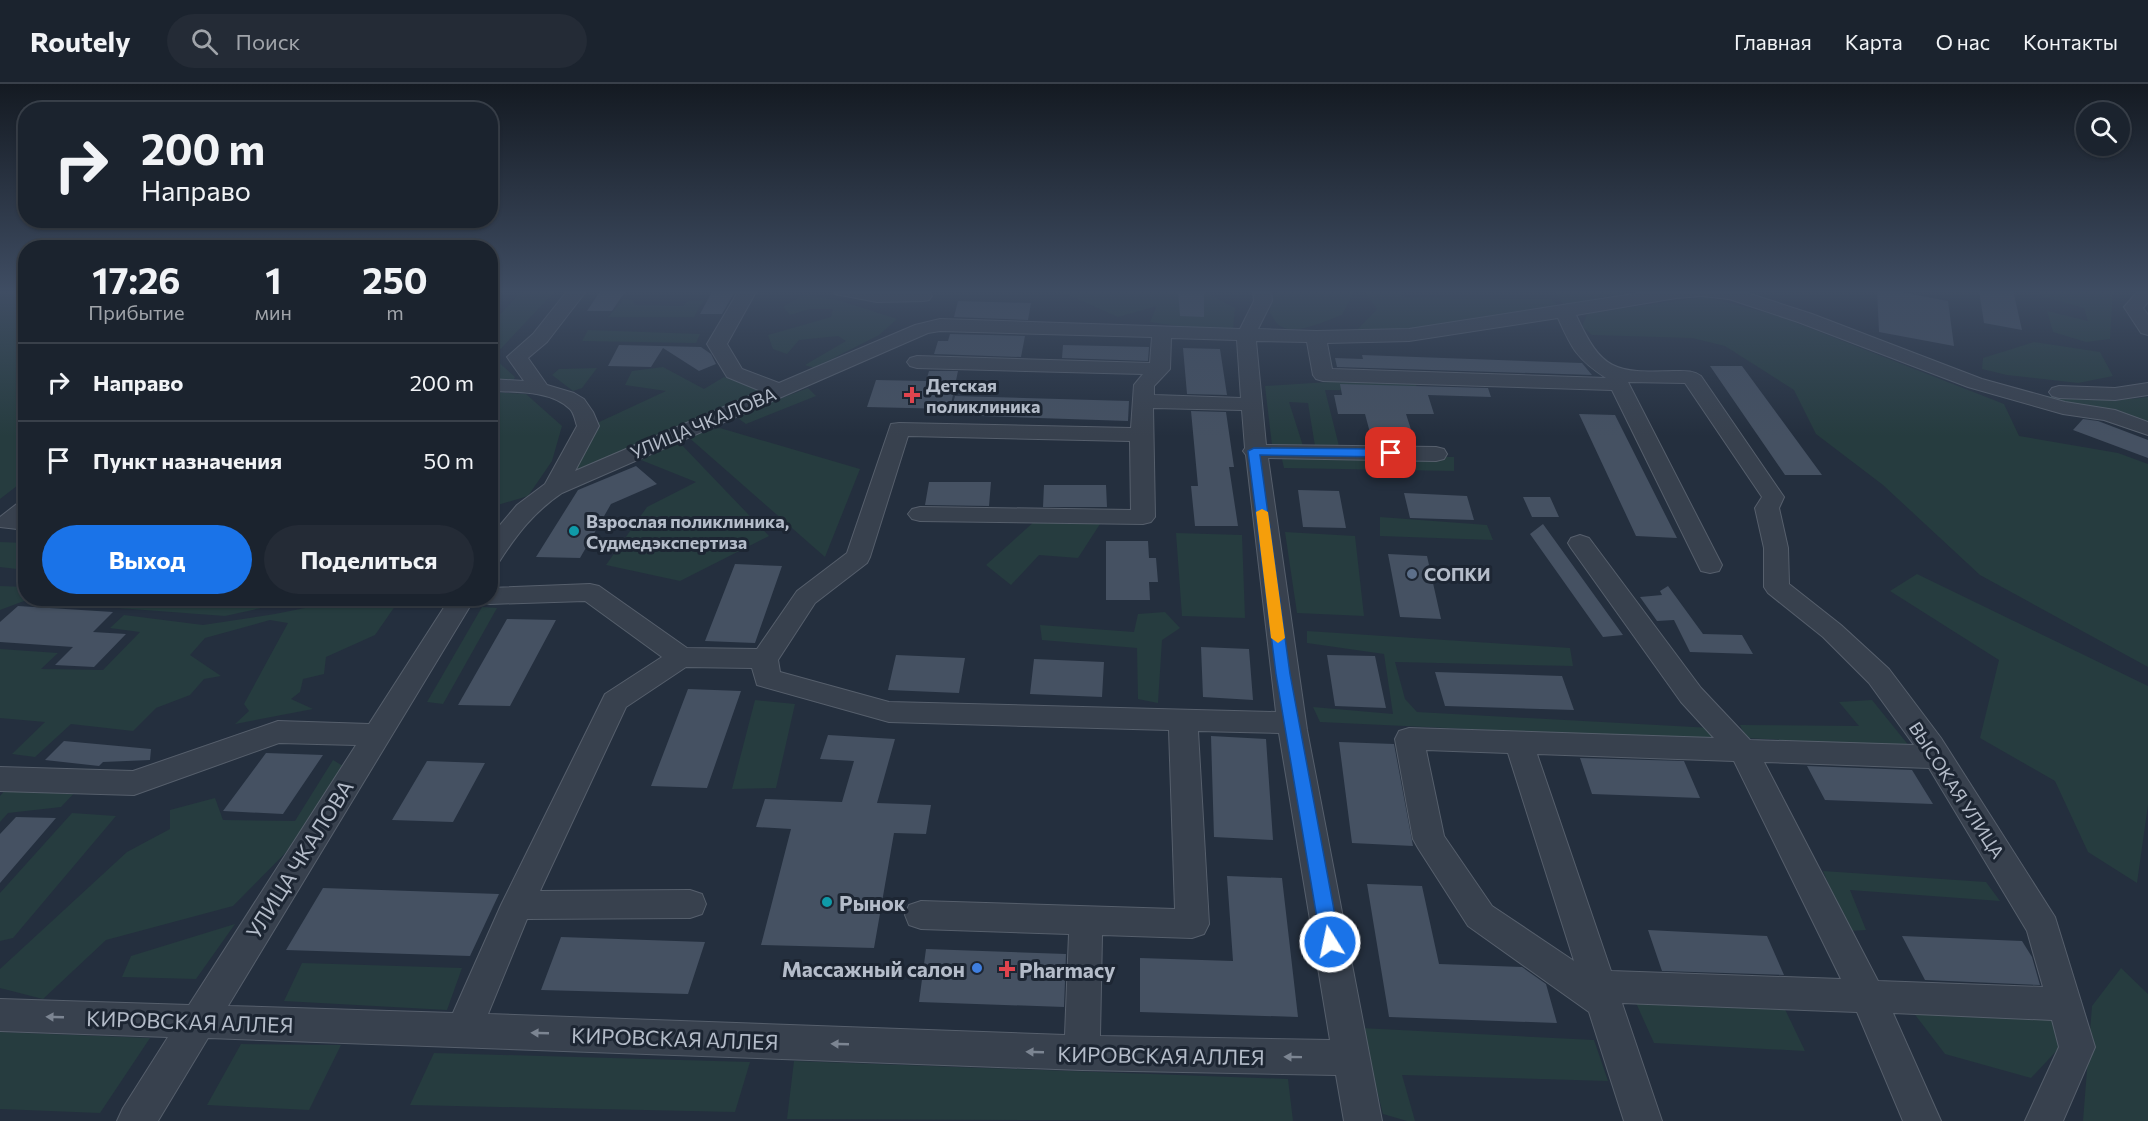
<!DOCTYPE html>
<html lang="ru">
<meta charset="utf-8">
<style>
:root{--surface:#1b232e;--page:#242b36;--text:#f1f3f6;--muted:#a0a4aa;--line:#39404a;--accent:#1a73e8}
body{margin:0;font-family:Commissioner,sans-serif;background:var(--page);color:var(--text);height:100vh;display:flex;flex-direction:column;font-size:22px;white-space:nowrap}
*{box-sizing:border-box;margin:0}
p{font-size:20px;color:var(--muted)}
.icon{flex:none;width:33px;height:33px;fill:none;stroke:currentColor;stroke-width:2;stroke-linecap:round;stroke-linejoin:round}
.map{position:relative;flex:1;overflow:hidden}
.sheet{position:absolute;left:18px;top:156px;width:480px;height:366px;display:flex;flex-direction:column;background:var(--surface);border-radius:24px;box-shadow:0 2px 4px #0004,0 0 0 2px var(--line)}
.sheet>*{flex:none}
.top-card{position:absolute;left:18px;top:18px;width:480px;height:126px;border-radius:24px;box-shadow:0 2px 4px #0004,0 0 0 2px var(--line);background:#1b232e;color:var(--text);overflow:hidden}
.tools{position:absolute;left:2076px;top:18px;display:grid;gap:12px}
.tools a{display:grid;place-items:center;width:54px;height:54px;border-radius:50%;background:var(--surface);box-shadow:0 2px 4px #0004,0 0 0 2px var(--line);font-size:30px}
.pin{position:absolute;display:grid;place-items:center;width:51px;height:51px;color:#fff;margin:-26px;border-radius:12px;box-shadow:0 3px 9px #0006}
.me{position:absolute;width:66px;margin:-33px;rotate:350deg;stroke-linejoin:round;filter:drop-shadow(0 0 4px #0008)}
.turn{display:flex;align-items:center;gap:21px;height:126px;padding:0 24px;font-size:27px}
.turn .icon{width:78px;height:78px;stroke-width:2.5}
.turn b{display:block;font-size:42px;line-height:51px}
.eta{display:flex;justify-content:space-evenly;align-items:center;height:102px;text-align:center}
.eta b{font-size:36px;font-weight:700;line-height:42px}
.action{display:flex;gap:12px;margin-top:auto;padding:12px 24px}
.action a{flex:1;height:69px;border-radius:36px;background:var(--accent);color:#fff;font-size:24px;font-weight:700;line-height:69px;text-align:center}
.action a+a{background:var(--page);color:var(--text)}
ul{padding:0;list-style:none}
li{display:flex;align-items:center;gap:18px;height:78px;padding:0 24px;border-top:2px solid var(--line)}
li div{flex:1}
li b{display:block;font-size:22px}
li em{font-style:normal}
header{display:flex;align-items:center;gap:36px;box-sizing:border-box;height:84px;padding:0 30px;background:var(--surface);border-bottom:2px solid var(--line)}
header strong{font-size:28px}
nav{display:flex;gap:33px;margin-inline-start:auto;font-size:21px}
.search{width:420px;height:54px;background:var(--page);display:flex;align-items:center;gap:15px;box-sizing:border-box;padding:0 21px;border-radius:33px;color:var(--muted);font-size:22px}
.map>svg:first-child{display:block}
.green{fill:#263c3f}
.building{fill:#455162}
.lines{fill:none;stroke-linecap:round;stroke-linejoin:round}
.minor-casing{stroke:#565f6c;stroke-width:2}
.minor{fill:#38414e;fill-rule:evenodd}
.oneway{fill:#7c8592}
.route{fill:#1a73e8;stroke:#114b97;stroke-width:1.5}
.slow{fill:#f59e0b}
.health-dot{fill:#e0444e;stroke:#1d2633;stroke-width:2}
.culture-dot{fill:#0f9aa8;stroke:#1d2633;stroke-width:2}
.service-dot{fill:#5c6f8a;stroke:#1d2633;stroke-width:2}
.shop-dot{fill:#3f7fe0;stroke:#1d2633;stroke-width:2}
.labels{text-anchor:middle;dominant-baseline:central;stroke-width:6;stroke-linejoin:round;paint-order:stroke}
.poi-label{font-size:18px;font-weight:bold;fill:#b4bcc9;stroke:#1d2633;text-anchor:start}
.street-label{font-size:18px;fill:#b4bcc9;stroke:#1d2633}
.near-street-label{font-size:21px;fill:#b4bcc9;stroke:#1d2633}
.near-poi-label{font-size:21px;font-weight:bold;fill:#b4bcc9;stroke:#1d2633;text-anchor:start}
</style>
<header>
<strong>Routely</strong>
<div class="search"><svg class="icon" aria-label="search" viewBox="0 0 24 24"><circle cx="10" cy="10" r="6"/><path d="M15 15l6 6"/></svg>Поиск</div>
<nav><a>Главная</a><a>Карта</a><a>О нас</a><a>Контакты</a></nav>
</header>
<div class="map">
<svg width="2148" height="1037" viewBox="0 0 2148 1037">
<rect width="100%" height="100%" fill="#242f3e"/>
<path class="green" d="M0,206H25L26,395L0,415Z
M523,206H556L493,273L515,293L512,299L491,293L490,241Z
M1047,206H1201L1235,224L1233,245L1192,244L1150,238L1157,222L1118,233L1071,212Z
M1278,206H1353L1354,208L1342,231C1326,236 1299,251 1282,243C1277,241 1273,234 1270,229L1271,213Z
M1364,206H1400L1404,214L1551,215L1559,224L1440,244L1357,246L1377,225Z
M1554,206H1631L1632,207L1564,222Z
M2048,206H2113L2110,255L2086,258L2053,248L2047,227L2088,237L2084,224L2034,210Z
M803,211L838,216L897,235L879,251L814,284L805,281L846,257L838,252L799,256L787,270L773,265L768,251L831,233L833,225H809L790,231L783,223Z
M1706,213L1779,232L2004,320L2019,352L2118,369L2148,380V583L1980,491L1883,401L1816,350L1794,306L1725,262L1692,254L1592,251L1582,242L1588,229Z
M624,215L633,216L635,221L683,222L689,216L703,217L694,233H608Z
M588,246L700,250L696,259L582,257Z
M2034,258L2100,268L2113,292L2078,299L2007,291L1982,285L1983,274Z
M663,283L704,305L724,293L762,307L572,389L597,339L666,307L625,301L632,287Z
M597,284L582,304L573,307L552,291L559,285Z
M1344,297L1416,300L1418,307L1325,306L1339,362H1315L1308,319L1289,318L1303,362L1272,361L1265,302Z
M808,304L816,312L746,340L735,332Z
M2006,307C2054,313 2100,319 2148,313V344Z
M491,308L526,310L562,342L552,377L528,412L491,423Z
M720,344L860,385L825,473L686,351Z
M679,358L769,452L680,497L606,481L647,423L696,398L641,376Z
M1281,371L1454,373V387L1284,384Z
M1380,433L1487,441L1493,456L1380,452Z
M1036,436L1100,440L1078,474L1039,471L1011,501L986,481Z
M1285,448L1355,452L1364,532L1297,529Z
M1176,449L1242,451L1245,534L1182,532Z
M0,458L25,459V486L0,483Z
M1917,490L2148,602V721L2137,799L2088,768L2055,697L1980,654L1999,576L1890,507Z
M0,502L25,503L26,514L302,515L225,532L24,517L0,526Z
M350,515H400L375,551L326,573L324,590L303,595L300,608L291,615L313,625L235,640L249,627L244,620L288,539L270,536L205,554L190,571L221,592L204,595L190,611L156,624L133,647L71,640L35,673L12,670L45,638L0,634V565L58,569L41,585L103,586L140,548L110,544L124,531L203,541L275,530Z
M482,523L497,524L443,620L427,618Z
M1165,528L1180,544L1162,556L1158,619L1138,615L1137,564L1042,556L1040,541L1134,548L1138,530Z
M1307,547L1570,564L1573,582L1395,578L1405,615L1417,628L1712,644L1724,657L1320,638L1313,623L1393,630L1384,570L1307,559Z
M755,616L795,620L776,704L732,705Z
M1872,616L1910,663L1746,654L1740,641L1859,642L1839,618Z
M333,676L343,682L306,748L233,822L106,856L43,915L0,904V885L127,768L170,745V726L215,714L223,736L295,737Z
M8,703L79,704L61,723L8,729L0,738V712Z
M72,729L116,732L13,854L0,857V809Z
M1823,787L1986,798L2000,817L1850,806L1866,846L1848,847Z
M235,840L196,895L122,893L131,872Z
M302,879L462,884L447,926L284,917Z
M2121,884L2148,910V1037H2083L2092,922Z
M1632,910L1780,915L1805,967L1654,959Z
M1913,928H2049L2062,961L2031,994L1945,970Z
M1361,944L1594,956L1608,997L1402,991L1415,1037H1407L1383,1030Z
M0,948L150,954L100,1029L0,1025Z
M241,960L341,961L309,1026L207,1021Z
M434,969L750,978L735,1028L410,1021Z
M794,977L1288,995L1293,1037L787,1035Z"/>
<path class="building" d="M601,206H626L612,227H587Z
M713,206H736L722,230H700Z
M1178,206H1204V233L1180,232Z
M1877,206H1890L1948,217L1954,262L1879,248Z
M1979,206H2013L2022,246L1984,239Z
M958,217L1031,219L1028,236L954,233Z
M950,250L1025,252L1021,273L934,270L938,257H948Z
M619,261L701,263L711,270L716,280L699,287L663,264L651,283L608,282Z
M1063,261L1149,263L1148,277L1062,274Z
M1183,264L1220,265L1227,311L1187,310Z
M1362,271L1582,279L1592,291L1337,283L1335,274L1363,275Z
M1710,282H1742L1822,391H1785Z
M929,287H958L950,325L867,323L876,296L926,297Z
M1340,300L1488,304L1491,313L1428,311L1434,330H1406L1416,361L1373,360L1365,330H1338L1334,311H1342Z
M955,312L1129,317L1128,337L950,331Z
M1191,327L1226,328L1234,383H1229L1238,442H1195L1191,402H1198Z
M1579,330L1615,331L1677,454L1636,452Z
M2083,335L2098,337L2148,356V374L2073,346Z
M636,382L657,400L611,420L580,474L536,473L578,406Z
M929,398H991L989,422L925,421Z
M1044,401H1106L1107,423H1043Z
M1298,406L1339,407L1346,444L1303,443Z
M1404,409L1467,412L1474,436L1410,434Z
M1523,413H1550L1559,433H1532Z
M1543,440L1623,551L1603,553L1530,450Z
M1106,457H1148L1149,474H1156L1158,498H1149L1150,516H1106Z
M1388,470L1427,472L1441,535L1400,533Z
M735,480L782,482L755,559L705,557Z
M1668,502L1703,550L1742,551L1753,570L1690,568L1674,536L1657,537L1640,513L1662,511L1660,507Z
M18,522L113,528L93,548L126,550L94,583L55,581L73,563L0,558V538Z
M507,535L556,536L510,622L458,621Z
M1201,563L1249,565L1253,616L1203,613Z
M896,571L965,574L959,609L888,606Z
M1327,571L1375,572L1386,624L1335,622Z
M1034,575L1104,578L1102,613L1030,610Z
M1435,588L1562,592L1574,626L1445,622Z
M688,605L741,607L707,704L651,702Z
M828,651L895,655L877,719L931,721L926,750L894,749L874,864L761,861L791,745L756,743L765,715L842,718L854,677L820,675Z
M1211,652L1266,655L1273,756L1214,753Z
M64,657L151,665L150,676L103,678L99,682L45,676Z
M1339,658L1394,660L1413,762L1352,759Z
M266,669L323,671L283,730L223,727Z
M1580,674L1684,677L1700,714L1592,710Z
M427,677L485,679L453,738L392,736Z
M1807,682L1912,686L1933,720L1825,716Z
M16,733L56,734L0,799V750Z
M1227,792L1282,794L1298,933L1140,928V874L1233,877Z
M1367,800L1422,802L1439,880L1522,883L1546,900L1557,939L1389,933Z
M323,804L499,810L470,872L286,866Z
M1648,846L1767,852L1784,891L1662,887Z
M1902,852L2022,857L2032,873L2040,901L1925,896Z
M561,853L705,858L688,910L541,906Z
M926,865L1066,870L1064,923L919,918Z"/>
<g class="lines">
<g class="minor-casing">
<path id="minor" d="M568,206H587L547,258L528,274L547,301L574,309L584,315L593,328L599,342L575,387L761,307L727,293L707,260L739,206H757L727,260L742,285L779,299L915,241L940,235L1240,245L1254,217L1253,206H1271L1272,217L1258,245L1316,247L1409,245L1659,206H1738L1812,230L1982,295L2065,318L2115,326L2148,338V351L2104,336L2063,330L1968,303L1798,238L1729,215L1702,212L1676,214L1576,231C1602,287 1614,289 1674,287C1684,287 1693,286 1701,292L1784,413L1779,424L1788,464L1789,500L1841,541L1889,585L1941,654L2055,833L2095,963L2063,1037H2025L2059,963L2052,936L1893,929L1941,1037H1903L1857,928L1622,919L1662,1037H1624L1589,928L1468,842L1418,764L1413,755L1395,655L1399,647L1409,644L1714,654L1681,618L1571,464L1568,459L1571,454L1580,451L1589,454L1701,604L1750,656L1914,661L1869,599L1823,553L1768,509L1764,503V464L1755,424L1762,413L1685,299L1628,298L1722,481L1719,487L1710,489L1701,487L1698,481L1612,306L1323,297L1316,295L1313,291L1307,258L1256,257L1266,361L1436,363L1444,365L1447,370L1444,375L1436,377L1268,374L1307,646L1382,1037H1344L1336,991L1082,986L208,954L158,1037H117L123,1024L168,953L0,947V915L189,921L356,661L279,659L134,711L0,707V683L133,687L278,637L369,640L450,514H475L228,922L453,929L501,821L605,610L662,573L585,517L490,520L481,518L479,514H490V504L590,500L599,502L687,564L757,565L797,507L847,469L891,340L899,339L1131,344L1134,301L1143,290L917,284L910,282L907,278L910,274L917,272L1150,279L1152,253L940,247L928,249L562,409C534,428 517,450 499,478L490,480V453L517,421L545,400L577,342C575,336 574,329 570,325C551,306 515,308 490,307V295L524,297L507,273L533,250ZM1558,234C1572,265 1577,275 1606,294L1332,285L1327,259L1409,257ZM1171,254L1237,256L1241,314L1154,311V302L1170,285ZM1153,324L1242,326L1245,364L1243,367L1246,371L1276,628L889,618L780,588L778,576L815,519L867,479L870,473L908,352L1130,357L1131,426L920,423L912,425L908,430L912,435L920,437L1143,440L1151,438L1155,433ZM686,583L752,584L757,601L889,638L1169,646L1175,825L921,817L909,821L905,831L909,841L921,845L1069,850L1065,951L488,930L527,835L690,834L702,830L706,820L702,810L690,806L540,807L626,623ZM1198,647L1279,649L1330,956L1100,952L1102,851L1192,854L1204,850L1209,840ZM1426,666L1508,669L1574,877L1492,822L1444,752ZM1537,670L1734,677L1841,895L1611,887ZM1764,678L1929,684L2027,847L2043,903L1878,897Z
M832,206L923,207L929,208L932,212L929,216L923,217L877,218L835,210Z
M2139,206H2148V218L2143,224L2148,231V251L2141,249L2124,223Z
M2148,299V311L2115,316L2059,314L2052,312L2049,308L2052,304L2059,302L2115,304Z
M26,417V446L0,443V433L18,419Z"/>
</g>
<use href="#minor" class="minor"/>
</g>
<defs><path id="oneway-solid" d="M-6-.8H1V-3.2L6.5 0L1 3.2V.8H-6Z" transform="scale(1.5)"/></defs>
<g class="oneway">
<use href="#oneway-solid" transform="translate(55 933) rotate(-178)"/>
<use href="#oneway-solid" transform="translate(540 949) rotate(-178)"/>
<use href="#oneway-solid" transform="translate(840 960) rotate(-178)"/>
<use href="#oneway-solid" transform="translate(1035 968) rotate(-178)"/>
<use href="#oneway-solid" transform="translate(1293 973) rotate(-179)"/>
</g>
<linearGradient id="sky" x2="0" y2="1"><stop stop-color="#141a22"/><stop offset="0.59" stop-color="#3f4d63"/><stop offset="1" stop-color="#3f4d63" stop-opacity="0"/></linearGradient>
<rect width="2148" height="352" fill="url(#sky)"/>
<path class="route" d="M1254,364L1391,365L1397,369L1391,373L1260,371L1290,590L1340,858L1337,864L1330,866L1324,864L1321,858L1276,590L1248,367Z"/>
<path class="slow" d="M1262,425L1268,428L1285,554L1278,559L1271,554L1256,428Z"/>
<g class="health-dot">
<path d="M909 302h6v6h6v6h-6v6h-6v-6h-6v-6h6z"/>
<path d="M1004 876h6v6h6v6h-6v6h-6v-6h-6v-6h6z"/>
</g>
<g class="culture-dot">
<circle cx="574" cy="447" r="6"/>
<circle cx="827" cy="818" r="6"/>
</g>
<circle class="service-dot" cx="1412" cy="490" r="6"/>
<circle class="shop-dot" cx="977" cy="884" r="6"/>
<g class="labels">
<g class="poi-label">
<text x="926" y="301">Детская<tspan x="926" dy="21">поликлиника</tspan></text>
<text x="586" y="437">Взрослая поликлиника,<tspan x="586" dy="21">Судмедэкспертиза</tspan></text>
<text x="1424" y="490">СОПКИ</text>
</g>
<g class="street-label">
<text transform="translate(703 339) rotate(-23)">УЛИЦА ЧКАЛОВА</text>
<text transform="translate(1957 706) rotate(57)">ВЫСОКАЯ УЛИЦА</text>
</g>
<g class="near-street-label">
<text transform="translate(299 775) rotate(-58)">УЛИЦА ЧКАЛОВА</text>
<text transform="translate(190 937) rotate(2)">КИРОВСКАЯ АЛЛЕЯ</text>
<text transform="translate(675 954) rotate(2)">КИРОВСКАЯ АЛЛЕЯ</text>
<text transform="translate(1161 971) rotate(1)">КИРОВСКАЯ АЛЛЕЯ</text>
</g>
<g class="near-poi-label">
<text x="839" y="818">Рынок</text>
<text x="965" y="884" text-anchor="end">Массажный салон</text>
<text x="1019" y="885">Pharmacy</text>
</g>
</g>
</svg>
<div class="tools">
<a><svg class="icon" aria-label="search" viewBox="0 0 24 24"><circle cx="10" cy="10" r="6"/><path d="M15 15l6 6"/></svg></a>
</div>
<div class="pin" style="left:1391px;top:369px;background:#d93025"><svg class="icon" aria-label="arrive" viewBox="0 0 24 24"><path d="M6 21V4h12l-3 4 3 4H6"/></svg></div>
<svg class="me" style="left:1330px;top:858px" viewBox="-20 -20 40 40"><circle r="17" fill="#1a73e8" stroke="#fff" stroke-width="3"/><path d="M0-11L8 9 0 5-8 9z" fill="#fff"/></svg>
<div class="top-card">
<div class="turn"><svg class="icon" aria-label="right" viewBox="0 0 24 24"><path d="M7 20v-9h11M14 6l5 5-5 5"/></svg><div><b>200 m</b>Направо</div></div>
</div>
<section class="sheet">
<div class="eta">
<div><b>17:26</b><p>Прибытие</p></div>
<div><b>1</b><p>мин</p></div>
<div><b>250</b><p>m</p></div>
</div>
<ul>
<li><svg class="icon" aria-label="right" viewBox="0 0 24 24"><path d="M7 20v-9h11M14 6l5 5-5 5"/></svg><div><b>Направо</b></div><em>200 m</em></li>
<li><svg class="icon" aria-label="arrive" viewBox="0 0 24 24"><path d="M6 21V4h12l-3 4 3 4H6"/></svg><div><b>Пункт назначения</b></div><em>50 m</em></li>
</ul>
<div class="action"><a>Выход</a><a>Поделиться</a></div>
</section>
</div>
